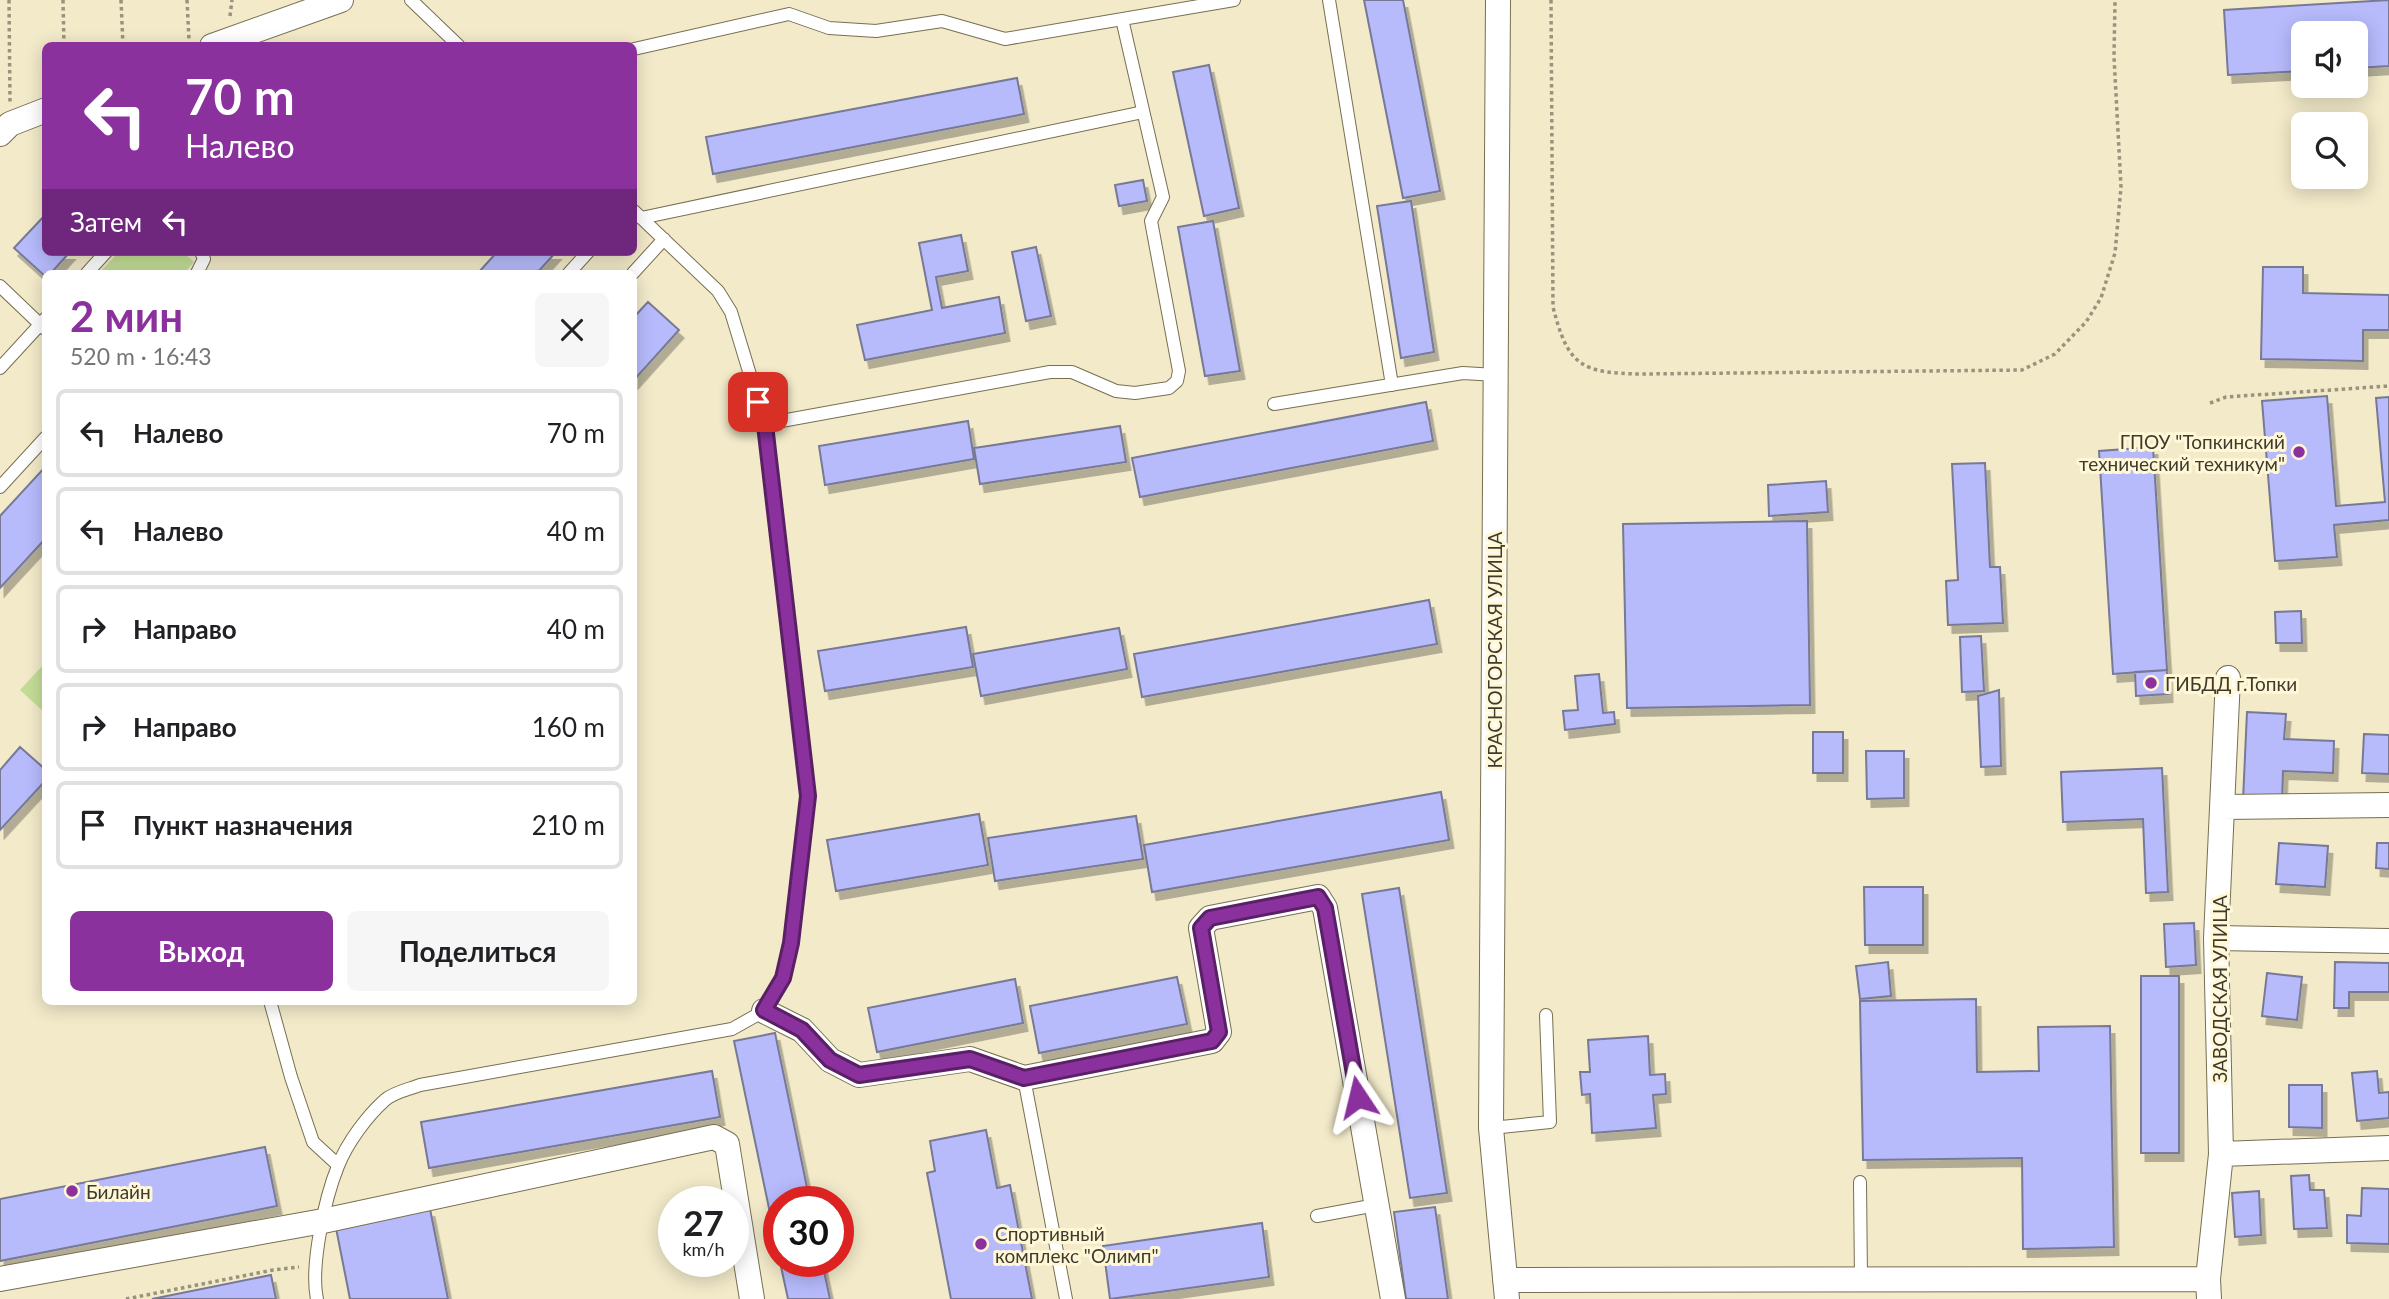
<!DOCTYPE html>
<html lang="ru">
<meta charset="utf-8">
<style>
:root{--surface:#fff;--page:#f6f6f6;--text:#202124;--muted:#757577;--line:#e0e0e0;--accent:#8b319d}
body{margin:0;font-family:Lato,sans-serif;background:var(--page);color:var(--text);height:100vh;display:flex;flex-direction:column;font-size:26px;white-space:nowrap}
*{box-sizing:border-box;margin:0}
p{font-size:23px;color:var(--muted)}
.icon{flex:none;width:38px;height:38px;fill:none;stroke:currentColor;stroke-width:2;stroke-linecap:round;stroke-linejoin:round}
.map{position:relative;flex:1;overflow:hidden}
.details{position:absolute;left:42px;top:270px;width:595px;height:735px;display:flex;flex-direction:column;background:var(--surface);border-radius:10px;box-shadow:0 4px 18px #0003}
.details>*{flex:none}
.top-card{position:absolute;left:42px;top:42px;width:595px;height:214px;border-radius:10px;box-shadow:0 4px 18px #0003;background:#8b319d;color:#fff;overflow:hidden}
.tools{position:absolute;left:2291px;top:21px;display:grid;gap:14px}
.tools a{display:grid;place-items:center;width:77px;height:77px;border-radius:10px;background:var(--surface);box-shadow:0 4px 18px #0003;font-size:35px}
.speed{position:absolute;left:658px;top:1186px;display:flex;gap:14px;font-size:35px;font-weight:700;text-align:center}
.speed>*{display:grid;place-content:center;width:91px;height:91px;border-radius:50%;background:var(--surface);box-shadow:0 4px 18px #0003;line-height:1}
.speed small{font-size:18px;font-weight:400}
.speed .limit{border:10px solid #d22;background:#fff;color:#111}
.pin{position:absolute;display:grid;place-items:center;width:60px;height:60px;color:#fff;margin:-30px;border-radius:14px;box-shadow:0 4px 10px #0006}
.me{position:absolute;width:77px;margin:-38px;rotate:350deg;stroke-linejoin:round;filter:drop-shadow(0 0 5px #0008)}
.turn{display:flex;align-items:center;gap:24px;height:147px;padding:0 28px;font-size:32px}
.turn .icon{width:91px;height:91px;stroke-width:2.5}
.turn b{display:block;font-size:49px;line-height:60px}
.then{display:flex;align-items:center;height:66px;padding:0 28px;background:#0003;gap:14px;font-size:26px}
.round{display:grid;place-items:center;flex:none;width:74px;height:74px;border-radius:10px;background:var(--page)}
.headline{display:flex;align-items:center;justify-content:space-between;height:119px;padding:0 28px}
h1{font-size:42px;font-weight:700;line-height:52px;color:var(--accent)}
.cta{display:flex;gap:14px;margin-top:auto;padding:14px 28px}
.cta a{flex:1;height:80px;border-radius:10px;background:var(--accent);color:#fff;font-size:28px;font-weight:700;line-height:80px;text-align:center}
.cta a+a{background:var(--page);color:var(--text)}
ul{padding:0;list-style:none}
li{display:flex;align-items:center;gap:21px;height:88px;margin:0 14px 10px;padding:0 14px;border:4px solid var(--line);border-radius:10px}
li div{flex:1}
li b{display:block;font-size:26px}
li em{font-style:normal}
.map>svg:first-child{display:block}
.green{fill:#c3dd96}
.building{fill:#b7bbfc;stroke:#777996;stroke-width:2;filter:url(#shadow)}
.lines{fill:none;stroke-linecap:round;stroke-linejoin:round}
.lane-casing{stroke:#766f52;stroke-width:14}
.street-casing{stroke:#766f52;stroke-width:26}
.path{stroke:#98937c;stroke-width:3.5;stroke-dasharray:3.5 3.5;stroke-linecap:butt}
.lane{stroke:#fff;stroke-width:12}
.street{stroke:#fff;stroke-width:24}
.route-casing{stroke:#5a2066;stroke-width:18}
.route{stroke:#8b319d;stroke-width:12}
.poi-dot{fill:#8b319d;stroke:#fff7d6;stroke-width:2.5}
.labels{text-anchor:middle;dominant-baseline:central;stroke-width:6;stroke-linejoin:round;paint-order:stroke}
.poi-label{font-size:19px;fill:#3e3b2e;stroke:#fff7d6;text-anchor:start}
.street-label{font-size:19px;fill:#3e3b2e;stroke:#fff7d6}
</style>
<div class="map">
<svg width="2389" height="1299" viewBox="0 0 2389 1299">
<defs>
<filter id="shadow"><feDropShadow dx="4.5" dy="8" stdDeviation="0" flood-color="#0004"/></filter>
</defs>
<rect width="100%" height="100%" fill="#f2eac9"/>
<path class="green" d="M119,252H183L194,262L184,273H99Z
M45,663V713L20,690Z"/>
<path class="building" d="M1364,0H1403L1440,191L1403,198Z
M2389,0V66L2356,68V33H2303V71L2228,75L2224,10Z
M1209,65L1239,208L1204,216L1173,72Z
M1017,78L1024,114L713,174L706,137Z
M1143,180L1147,201L1119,206L1115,185Z
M1411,201L1434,352L1401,358L1377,206Z
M46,214V252H70L51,273H46V277L14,248Z
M1213,221L1240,371L1205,376L1178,227Z
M961,235L968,271L936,277L942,308L999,297L1005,333L865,360L857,325L932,310L919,243Z
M1036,247L1051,316L1026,321L1012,252Z
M497,252H556L537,273H478Z
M2263,267H2303V293L2389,295V330H2363V361L2261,359Z
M648,302L679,330L634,380V317Z
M2327,396L2336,506L2385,502L2376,398L2389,397V520L2334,525L2337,557L2275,561L2262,401Z
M1426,402L1433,441L1140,497L1132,458Z
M968,421L974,459L825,485L819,446Z
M1120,426L1126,462L980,484L974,448Z
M2153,447L2167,670L2113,674L2099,451Z
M1985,463L1990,567H2000L2003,623L1948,625L1946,581L1958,580L1952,464Z
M46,466V538L0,588V516Z
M1826,481L1828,512L1769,516L1768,485Z
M1807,521L1810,705L1627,708L1623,524Z
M1429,600L1437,644L1142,697L1134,654Z
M2301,611L2302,643H2276L2275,612Z
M966,627L973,667L825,691L818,651Z
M1119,628L1127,669L981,696L973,654Z
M1981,636L1984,691L1962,692L1960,637Z
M2167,670L2168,694L2136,696L2135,672Z
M1599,674L1603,713L1614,712L1615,724L1565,730L1563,711L1578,710L1575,676Z
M1999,690L2001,766L1981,767L1978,696Z
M2247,712L2286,714L2284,739L2334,741L2333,773L2283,771L2282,801L2243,800Z
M1813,732H1843V773H1813Z
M2364,734L2389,735V774L2362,773Z
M20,747L46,770V780L0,830V770Z
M1866,751H1904V798L1867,799Z
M2162,768L2168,892L2146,893L2143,819L2063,822L2061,772Z
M1441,792L1449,840L1152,892L1144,845Z
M979,814L988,865L836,891L827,840Z
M1136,816L1143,859L995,881L988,838Z
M2279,843L2328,846L2325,887L2276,884Z
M2377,843H2389V869L2376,868Z
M1864,887H1923V945H1865Z
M1399,888L1447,1193L1410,1198L1362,894Z
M2194,923L2196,965L2166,967L2164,924Z
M1888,962L1891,996L1860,999L1856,966Z
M2335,962L2389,963V992H2349V1008H2334Z
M2267,973L2302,977L2297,1020L2262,1016Z
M2141,976H2179V1153H2141Z
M1177,977L1187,1024L1039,1053L1030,1006Z
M1015,979L1023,1023L877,1052L868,1008Z
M1976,999L1977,1072L2039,1071L2038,1027L2110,1026L2114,1247L2023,1249L2022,1158L1863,1160L1860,1001Z
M775,1033L810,1202H779V1256L734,1041Z
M1648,1036L1650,1075L1665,1074L1666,1094L1653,1095L1656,1128L1592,1133L1590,1094L1582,1095L1580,1072H1590L1588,1040Z
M712,1071L720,1117L429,1168L421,1122Z
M2377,1071L2379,1093L2389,1092V1118L2357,1121L2352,1073Z
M2289,1085H2322V1128L2289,1127Z
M986,1130L997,1188L1010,1185L1032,1299H951L927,1173L935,1171L930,1141Z
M265,1147L277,1206L0,1261V1199Z
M2309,1175L2310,1190H2324L2327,1228L2294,1229L2291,1176Z
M2362,1188L2389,1189V1244L2347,1243V1215L2361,1216Z
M2259,1191L2261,1235L2235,1237L2232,1193Z
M1435,1207L1448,1299H1406L1394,1212Z
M430,1209L448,1299H350L336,1228Z
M1262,1223L1269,1277L1110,1299L1103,1246Z
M780,1262H822L830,1299H788Z
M271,1275L276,1299H152Z"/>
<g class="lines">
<g class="lane-casing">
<path id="lane" d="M411,0L459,46
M1329,0L1392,385
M634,49L789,14L829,28L876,31L942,21L1005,39L1234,0
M641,218L1143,112
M87,273L106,252
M197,273L204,259L201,252
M569,273L588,252
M633,273L664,239
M0,286L45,329
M0,368L46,318
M1274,404L1463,373L1496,375
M765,424L1050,372H1072L1116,391L1135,393L1169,388L1177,381L1179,371L1151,221L1163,197L1122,19
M0,487L46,437
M270,1001L291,1077L313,1142L338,1165
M1024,1078L1066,1299
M1491,1128L1550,1122L1546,1015
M1860,1182L1861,1280
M1317,1216L1376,1205
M317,1299C310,1266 325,1198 338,1166C347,1143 367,1116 385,1100C394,1092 410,1089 420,1085L732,1029L764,1011L783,978L791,943L808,796L765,424L731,312L718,291L634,211"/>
</g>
<g class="street-casing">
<path id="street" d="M1498,0L1491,1128L1507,1299
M212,46L341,0
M0,134L10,124L46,110
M2222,807L2389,805
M2216,938L2389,941
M764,1011L802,1030L830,1060L859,1075L970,1059L1024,1078L1212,1041L1219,1032L1201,928L1210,918L1318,897L1325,908L1393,1299
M2221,1154L2389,1148
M0,1279L323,1221L714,1137L727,1144L752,1299
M1505,1280L2208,1279
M2209,1299L2208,1279L2221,1154L2216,938L2228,678"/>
</g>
<path class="path" d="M9,0L10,103
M63,0L64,46
M121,0L123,46
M187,0L189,40
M1551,0L1553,307C1568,366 1581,373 1641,374L2022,370L2055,354L2086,322L2101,298L2115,253L2121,187L2114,57L2115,0
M230,16L232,0
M2210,403L2226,397L2389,386
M126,1299L273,1270L299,1267"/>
<use href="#lane" class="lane"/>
<use href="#street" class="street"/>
</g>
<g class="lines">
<g class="route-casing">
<path id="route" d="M758,402L765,425L808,796L791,943L783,978L764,1010L802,1030L830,1060L859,1075L970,1059L1024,1078L1212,1041L1219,1032L1201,928L1210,918L1318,897L1325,908L1358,1097"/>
</g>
<use href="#route" class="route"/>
</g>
<g class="poi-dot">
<circle cx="2299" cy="452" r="7"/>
<circle cx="2151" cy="683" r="7"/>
<circle cx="72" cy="1191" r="7"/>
<circle cx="981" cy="1244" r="7"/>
</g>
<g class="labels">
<g class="poi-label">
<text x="2285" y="441" text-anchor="end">ГПОУ "Топкинский<tspan x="2285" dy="22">технический техникум"</tspan></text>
<text x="2165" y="683">ГИБДД г.Топки</text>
<text x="86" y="1191">Билайн</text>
<text x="995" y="1233">Спортивный<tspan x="995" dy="22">комплекс "Олимп"</tspan></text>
</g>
<g class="street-label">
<text transform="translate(1494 650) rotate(-90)">КРАСНОГОРСКАЯ УЛИЦА</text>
<text transform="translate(2219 989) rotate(-90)">ЗАВОДСКАЯ УЛИЦА</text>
</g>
</g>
</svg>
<div class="tools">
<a><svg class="icon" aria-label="sound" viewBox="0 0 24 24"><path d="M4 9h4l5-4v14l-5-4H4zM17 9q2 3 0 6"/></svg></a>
<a><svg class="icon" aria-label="search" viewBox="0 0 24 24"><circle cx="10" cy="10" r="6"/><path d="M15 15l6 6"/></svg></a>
</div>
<div class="speed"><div>27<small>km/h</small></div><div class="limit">30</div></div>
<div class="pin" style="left:758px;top:402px;background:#d93025"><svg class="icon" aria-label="arrive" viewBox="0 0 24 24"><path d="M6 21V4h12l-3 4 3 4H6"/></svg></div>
<svg class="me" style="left:1358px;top:1097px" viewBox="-20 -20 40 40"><path d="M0-17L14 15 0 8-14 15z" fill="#8b319d" stroke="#fff" stroke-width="4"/></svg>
<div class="top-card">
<div class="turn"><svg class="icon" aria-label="left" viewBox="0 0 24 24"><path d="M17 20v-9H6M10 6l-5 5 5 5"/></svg><div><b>70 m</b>Налево</div></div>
<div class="then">Затем<svg class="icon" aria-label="left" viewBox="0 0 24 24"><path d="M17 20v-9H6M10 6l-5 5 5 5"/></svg></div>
</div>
<section class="details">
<div class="headline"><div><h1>2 мин</h1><p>520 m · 16:43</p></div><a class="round"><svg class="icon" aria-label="close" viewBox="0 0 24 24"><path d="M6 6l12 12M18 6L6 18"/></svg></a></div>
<ul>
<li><svg class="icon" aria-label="left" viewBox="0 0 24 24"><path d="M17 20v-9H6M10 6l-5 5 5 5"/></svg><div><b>Налево</b></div><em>70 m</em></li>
<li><svg class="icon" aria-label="left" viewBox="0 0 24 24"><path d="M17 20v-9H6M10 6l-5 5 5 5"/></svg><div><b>Налево</b></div><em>40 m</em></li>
<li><svg class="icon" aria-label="right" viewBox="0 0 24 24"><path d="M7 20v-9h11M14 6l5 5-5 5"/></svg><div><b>Направо</b></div><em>40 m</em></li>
<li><svg class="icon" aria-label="right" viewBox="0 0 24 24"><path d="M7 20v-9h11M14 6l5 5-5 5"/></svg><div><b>Направо</b></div><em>160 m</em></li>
<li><svg class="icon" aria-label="arrive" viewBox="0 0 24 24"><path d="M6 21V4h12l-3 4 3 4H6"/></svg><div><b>Пункт назначения</b></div><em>210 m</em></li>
</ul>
<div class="cta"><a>Выход</a><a>Поделиться</a></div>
</section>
</div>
